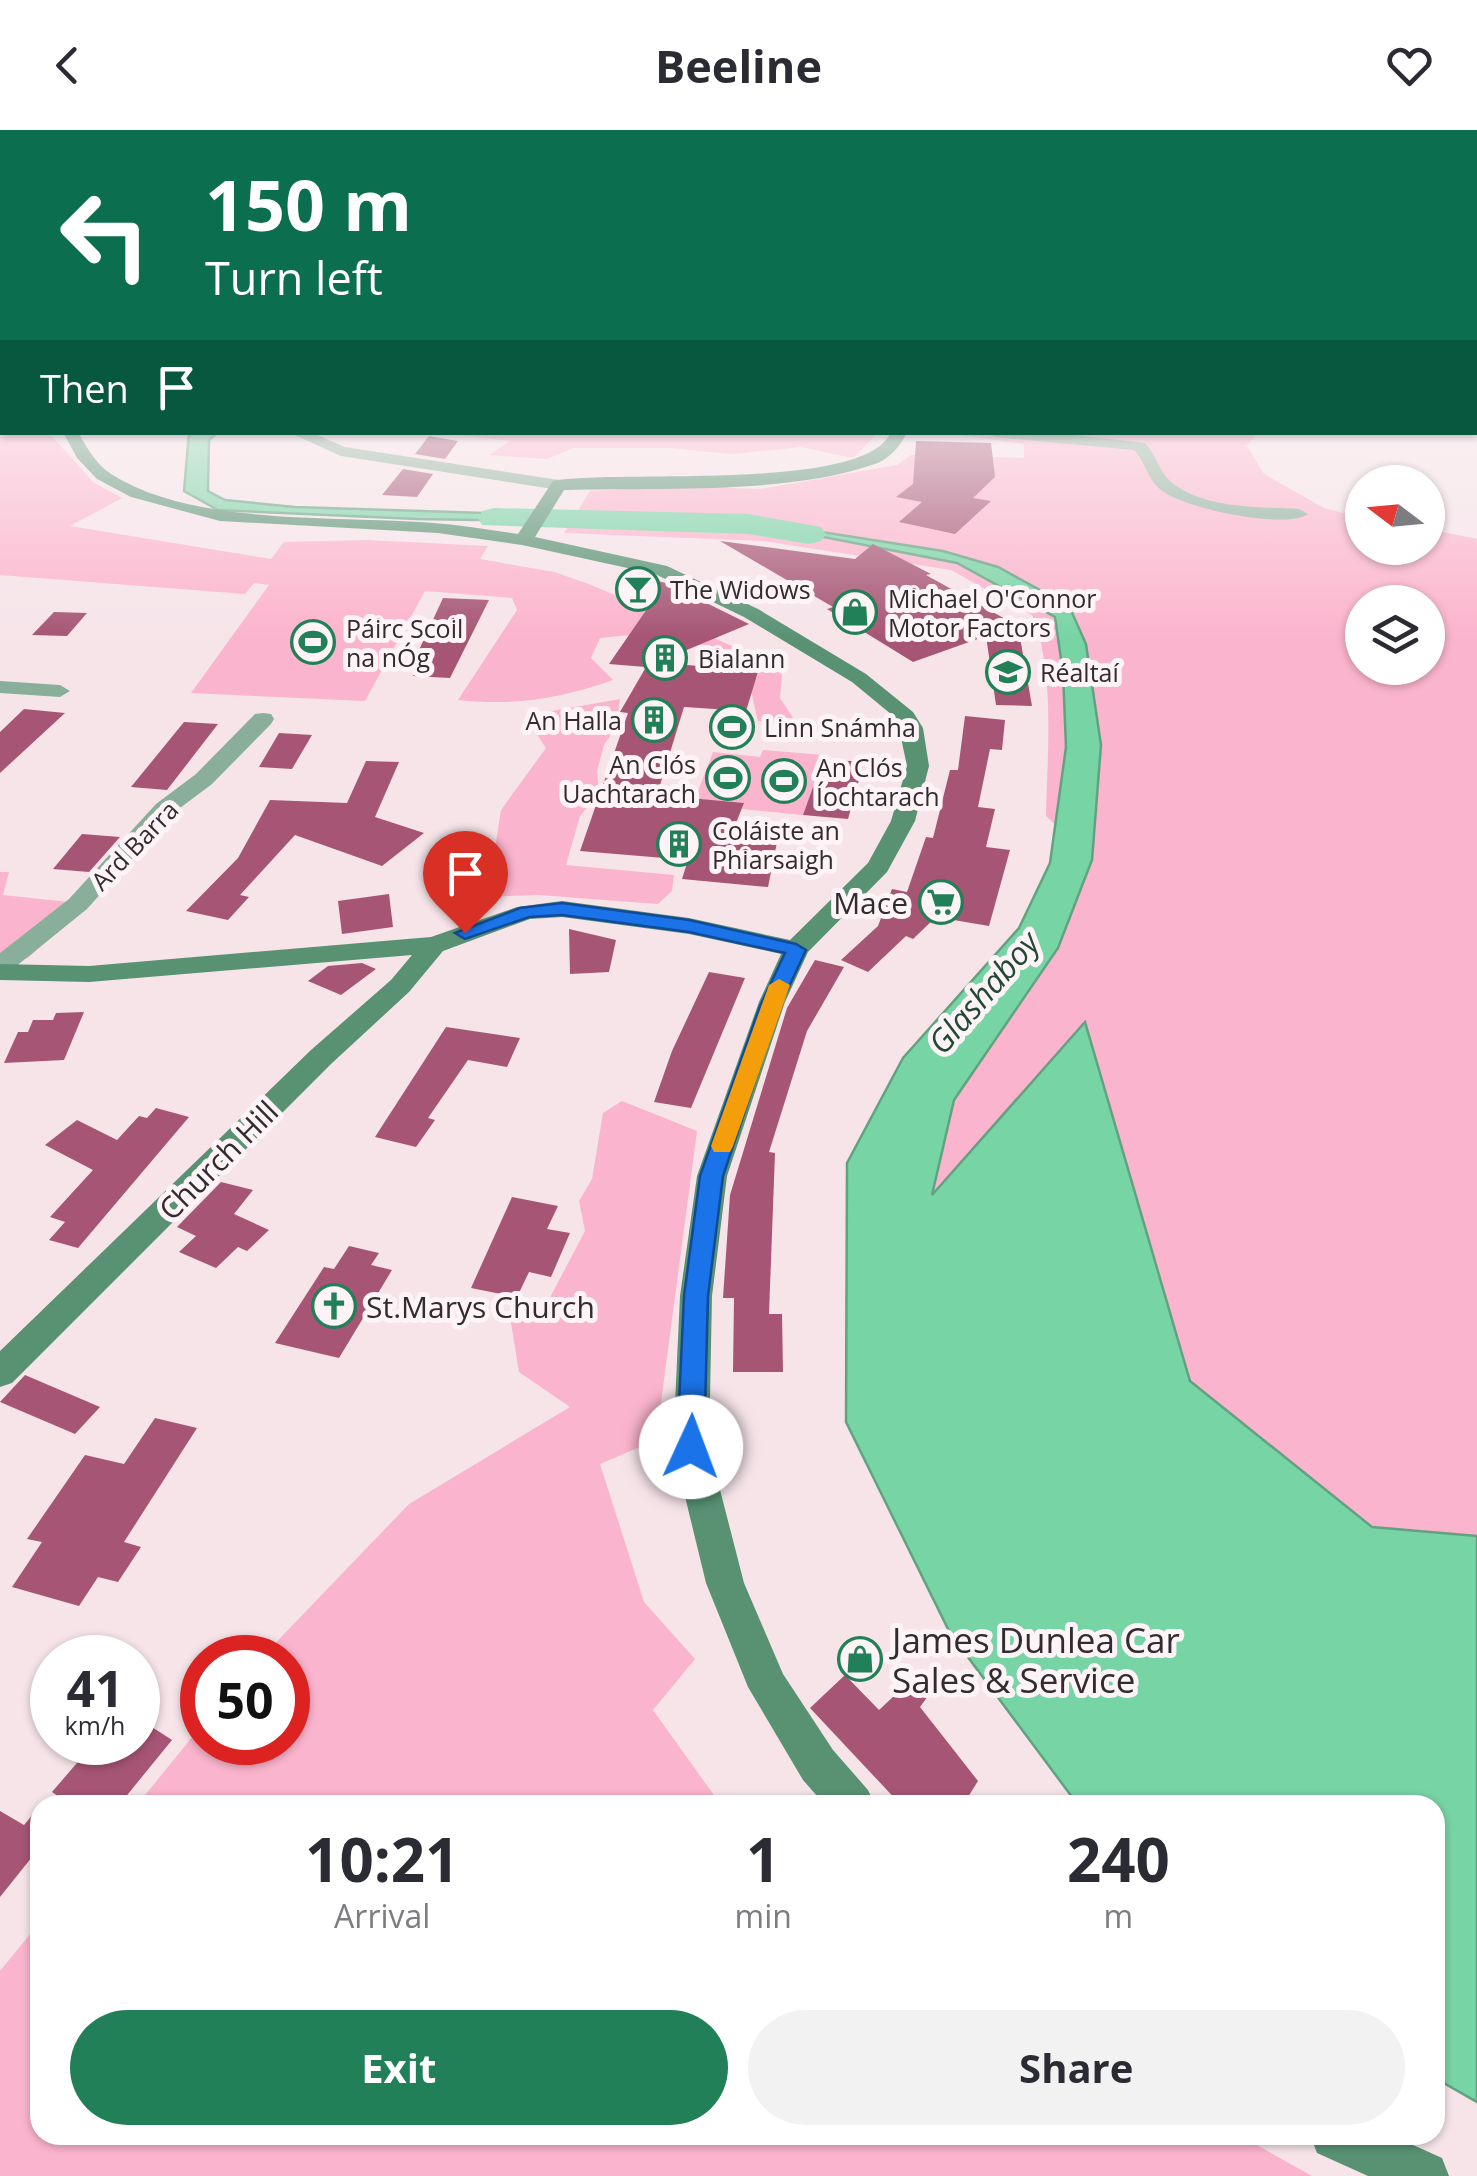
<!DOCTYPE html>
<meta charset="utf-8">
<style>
:root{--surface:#fff;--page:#f2f2f3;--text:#2b2b33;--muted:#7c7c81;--accent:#218057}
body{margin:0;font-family:"Open Sans",sans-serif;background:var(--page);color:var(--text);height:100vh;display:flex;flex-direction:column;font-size:38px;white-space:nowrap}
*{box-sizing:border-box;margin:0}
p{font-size:32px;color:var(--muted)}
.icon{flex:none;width:55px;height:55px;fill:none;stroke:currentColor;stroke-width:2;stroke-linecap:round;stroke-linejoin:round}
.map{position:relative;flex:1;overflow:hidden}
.details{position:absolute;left:30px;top:1665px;width:1415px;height:350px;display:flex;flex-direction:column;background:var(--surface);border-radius:30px;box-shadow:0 2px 8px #0004}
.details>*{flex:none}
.guide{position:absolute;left:0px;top:0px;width:1478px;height:305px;box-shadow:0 2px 8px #0004;background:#0b6e4f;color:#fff;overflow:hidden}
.needle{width:65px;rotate:286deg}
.controls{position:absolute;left:1345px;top:335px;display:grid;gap:20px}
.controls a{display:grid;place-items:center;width:100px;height:100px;border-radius:50%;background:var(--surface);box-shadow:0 2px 8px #0004;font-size:50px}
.speed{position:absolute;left:30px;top:1505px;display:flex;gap:20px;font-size:50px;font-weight:700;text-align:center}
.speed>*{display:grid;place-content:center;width:130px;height:130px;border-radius:50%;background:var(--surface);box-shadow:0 2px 8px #0004;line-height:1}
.speed small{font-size:25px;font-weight:400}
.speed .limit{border:15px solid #d22;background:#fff;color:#111}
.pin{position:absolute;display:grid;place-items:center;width:85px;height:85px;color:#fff;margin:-102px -42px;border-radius:50% 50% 50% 0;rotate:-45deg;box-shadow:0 0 10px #0007}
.pin .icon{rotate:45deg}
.me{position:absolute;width:110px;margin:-55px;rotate:2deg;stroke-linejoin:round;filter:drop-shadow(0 0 8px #0008)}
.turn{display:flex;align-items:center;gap:35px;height:210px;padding:0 40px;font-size:45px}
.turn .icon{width:130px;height:130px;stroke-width:2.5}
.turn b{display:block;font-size:70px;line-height:85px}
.then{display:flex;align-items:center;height:95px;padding:0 40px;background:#0003;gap:20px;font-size:38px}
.eta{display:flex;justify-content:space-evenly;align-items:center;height:170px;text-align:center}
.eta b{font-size:60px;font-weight:700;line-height:70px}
.cta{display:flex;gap:20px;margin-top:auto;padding:20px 40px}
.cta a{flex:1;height:115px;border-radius:60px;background:var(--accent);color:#fff;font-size:40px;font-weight:700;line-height:115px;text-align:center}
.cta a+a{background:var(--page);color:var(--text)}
header{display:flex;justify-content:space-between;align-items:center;height:130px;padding:0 40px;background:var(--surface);font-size:45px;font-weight:700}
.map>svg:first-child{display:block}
.green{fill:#fbb4cd;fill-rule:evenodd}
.water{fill:#77d4a4;stroke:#62a281;stroke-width:2.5}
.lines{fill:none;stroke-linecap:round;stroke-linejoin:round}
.river{fill:#77d4a4;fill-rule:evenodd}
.building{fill:#a65574}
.street{fill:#89af9a;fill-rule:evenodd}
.secondary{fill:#589273;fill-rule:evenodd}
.route{fill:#1a73e8;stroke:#114b97;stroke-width:2.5}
.slow{fill:#f59e0b}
.labels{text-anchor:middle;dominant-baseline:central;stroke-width:10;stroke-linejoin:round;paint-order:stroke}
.far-poi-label{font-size:25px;fill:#322c2e;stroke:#fef3f7;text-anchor:start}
.far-street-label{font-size:25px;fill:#322c2e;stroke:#fef3f7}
.poi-label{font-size:30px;fill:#322c2e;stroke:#fef3f7;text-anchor:end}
.street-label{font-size:30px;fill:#322c2e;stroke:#fef3f7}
.water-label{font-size:32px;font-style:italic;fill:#224936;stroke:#fef3f7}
.near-poi-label{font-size:35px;fill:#322c2e;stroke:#fef3f7;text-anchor:start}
</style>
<header><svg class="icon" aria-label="back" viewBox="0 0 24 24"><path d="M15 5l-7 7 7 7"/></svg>Beeline<svg class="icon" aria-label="heart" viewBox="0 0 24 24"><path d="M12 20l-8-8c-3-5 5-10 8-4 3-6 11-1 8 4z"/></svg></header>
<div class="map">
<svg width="1477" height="2046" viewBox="0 0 1477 2046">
<rect width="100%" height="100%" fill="#f6e4e9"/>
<path class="green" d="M0,249L2,302L49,303L93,352L122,368L70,396L271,429L284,412L368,410L488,416L480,429L554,442L589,454L767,531L782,545L780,568L798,595L758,591L751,561L759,542L733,540L706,546L719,521L640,504L600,508L591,528L613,550C559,569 515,576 458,570L517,480L512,468L425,461L365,571L191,563L269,455L254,453L245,464L0,445Z
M1258,302L1247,316L1264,344L1324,378L1362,388V418H1428V399L1477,409V1406L1372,1397L1189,1251L1085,893L931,1068L954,970L1058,818L1092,730L1046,686C1047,625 1056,542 1032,485L951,440L763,411L564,403L590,361L679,356L760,359L897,335L911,325L1024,328V314L946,303ZM1362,472H1428V538H1362Z
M443,303H878L853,328L801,317L732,324L670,318H573L547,329L489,325L510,311Z
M620,569L616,597L604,615L597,641L599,663L580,686L566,735L674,745L672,761L658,774L539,765L480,767L464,757L494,725L501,680L546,618L533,598L541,583Z
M763,620L824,625L803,685L742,679L743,673L695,669L713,622L760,627Z
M0,742H9L3,765L88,774L28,828L0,829Z
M622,971L697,1001L656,1310L600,1334L644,1472L695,1529L653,1580L721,1675H137L202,1595V1612H288V1528L262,1527L409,1374L570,1277L519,1242L510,1187L545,1177L585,1101L579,1071L592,1049L603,983Z
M40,1792V2005H1239L1312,2046H0V1841Z"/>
<path class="water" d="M189,303H217L209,310L208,361L225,370L295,377L734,391L809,400L943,421L998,437L1069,476L1086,514L1101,615L1092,730L1058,818L954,970L932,1065L1085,892L1190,1251L1372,1397L1477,1406V1972L1435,1948V1675H1078L950,1503L846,1292L847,1033L903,928L1019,798L1050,733L1066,617L1063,543L1055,487L957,433L808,404L732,394L417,389L218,380L184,361Z"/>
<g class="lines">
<path class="river" d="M0,223H2V237H0Z
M494,378L748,384L821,397L826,404L821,411L809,414L748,404L482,395L478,388L482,381Z"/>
</g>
<path class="building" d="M429,306L458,311L445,329L415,324Z
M916,311L991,313L995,347L973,368L991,371L955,404L899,392L922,372L896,367L913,354Z
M403,339L433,344L417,367L382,365Z
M720,411L855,429L873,414L931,444L926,445L1018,496L1032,576L996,575L986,506L913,532L827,479L833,477Z
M638,446L666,453L749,494L658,532L758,542L746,581L684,577L657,665L744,673L732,703L778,707L768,757L682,749L688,730L580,721L628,583L620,582L646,537L609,534L649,476L634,470Z
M443,468L489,470L450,548L413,546L420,533H413Z
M54,482L87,483L67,506L32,505Z
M24,579L65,583L0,643V602Z
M965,586L1005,590L1002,620L990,619L978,677L995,679L986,717L1010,720L989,796L936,787L913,809L906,806L868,842L841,830L878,796L892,759L907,762L926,707L933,708L950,640H958Z
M184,592L218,594L167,660L131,657Z
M279,603L312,605L292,639L259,637Z
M823,629L864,632L848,689L803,685Z
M366,631L399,632L375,687L424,703L382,736L295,705L240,765L249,767L228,790L186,781L238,728L270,670L347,673Z
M82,704L120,707L89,742L53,739Z
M389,764L393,797L342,804L338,771Z
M569,799L616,810L609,842L570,844Z
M815,830L844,837L807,901L769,1022L775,1023L769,1184H782L783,1242H733L734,1168H723L730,1065L787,878Z
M362,833L376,839L341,865L308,851L328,836Z
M709,842L745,848L691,978L654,972L672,921Z
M84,882L64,930L4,933L18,902H28L33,890H53L56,883Z
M446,897L520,908L507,937L468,930L428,988L435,990L416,1017L375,1007Z
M156,978L189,987L78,1118L49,1110L65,1092L50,1087L93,1040L45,1015L77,990L117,1010L139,986L147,988Z
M221,1052L253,1060L234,1084L269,1100L247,1121L238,1117L216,1138L179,1122L196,1106L177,1097Z
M512,1067L558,1076L547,1099L570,1103L551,1147L529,1142L517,1167L471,1158Z
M349,1116L379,1123L371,1135L392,1140L339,1228L275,1213L324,1137L334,1139Z
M25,1245L100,1277L75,1304L0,1272Z
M155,1288L197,1298L124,1412L141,1417L118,1452L98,1447L79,1476L12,1457L42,1412L27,1409L85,1325L124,1334Z
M845,1545L879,1580L911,1550L928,1566L920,1577L978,1651L963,1675H901L810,1578Z
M138,1588L172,1610L119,1675H71L52,1662L95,1612H138Z
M40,1676V1717L0,1767V1681L24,1695Z"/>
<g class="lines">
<path class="street" d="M288,302H310L345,317L559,350L567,355L559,360L341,326Z
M987,302H1048L1145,313C1156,324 1159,341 1170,351C1202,379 1259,377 1299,379L1308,384C1286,400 1182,378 1161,360C1147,349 1146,332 1134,320L994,307Z
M0,551L60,555L70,561L60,567L0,563Z
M263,583L271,584L274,589L271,594L212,654L172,684L87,779L9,842L0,844V823L69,769L156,674L196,644L255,584Z"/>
<path class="secondary" d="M0,238H2V246H0Z
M63,302H78C87,318 96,334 111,344C194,397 338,385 434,393C462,395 490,400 518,404L553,351C615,339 866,363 891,302H907C901,316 888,330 875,334C786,365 658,357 564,360L535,407L667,436L758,479L866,544L913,582L923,598L929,636L915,691L887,742L808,822L785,872L727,1046L712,1166L709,1317L744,1453L783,1544L833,1620L868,1660L875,1675H825L803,1650L748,1557L706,1453L673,1317L680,1166L697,1046L759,872L781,824L689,804L562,787L530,789L443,821L409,862L331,934L12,1253L0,1257V1221L311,920L391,850L412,825L89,852L0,850V834L89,836L431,807L517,777L562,771L689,788L790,810L868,733L891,691L907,636L897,589L852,552L744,487L655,444L522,415L438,403L220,391L131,367L97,349L77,328Z
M1310,2005H1391L1442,2028L1449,2046H1368L1317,2023Z"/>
</g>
<linearGradient id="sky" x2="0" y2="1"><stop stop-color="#7bc1cd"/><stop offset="0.44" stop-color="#fbf3f5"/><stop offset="1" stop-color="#fbf3f5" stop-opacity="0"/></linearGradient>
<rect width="1477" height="509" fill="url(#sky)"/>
<path class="route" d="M562,773L689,790L796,814L806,820L780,876L723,1046L708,1166L704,1317L700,1325L691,1329L681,1325L677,1317L684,1166L700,1046L760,876L785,823L689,802L562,785L529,787L465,809L455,803L520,778Z"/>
<path class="slow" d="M779,849L790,855L733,1016L730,1022H714L711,1016L769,855Z"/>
<defs>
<g id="bar-ring" transform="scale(2.25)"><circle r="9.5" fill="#fef3f7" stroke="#218057" stroke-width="1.5"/><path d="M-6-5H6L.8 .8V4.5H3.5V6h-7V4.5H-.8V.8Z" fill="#218057"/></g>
<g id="shop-ring" transform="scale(2.25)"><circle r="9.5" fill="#fef3f7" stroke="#218057" stroke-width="1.5"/><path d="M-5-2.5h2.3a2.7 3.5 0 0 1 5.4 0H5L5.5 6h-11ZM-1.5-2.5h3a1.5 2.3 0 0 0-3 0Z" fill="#218057"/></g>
<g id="stadium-ring" transform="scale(2.25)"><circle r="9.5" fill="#fef3f7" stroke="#218057" stroke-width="1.5"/><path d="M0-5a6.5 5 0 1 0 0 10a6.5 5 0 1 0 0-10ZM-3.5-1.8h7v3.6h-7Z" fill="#218057"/></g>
<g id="building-ring" transform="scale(2.25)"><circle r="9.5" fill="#fef3f7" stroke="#218057" stroke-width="1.5"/><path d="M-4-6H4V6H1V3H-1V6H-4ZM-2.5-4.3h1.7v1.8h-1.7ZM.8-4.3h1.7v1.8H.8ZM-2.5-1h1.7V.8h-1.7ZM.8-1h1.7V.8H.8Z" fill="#218057"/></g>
<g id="school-ring" transform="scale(2.25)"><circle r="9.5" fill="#fef3f7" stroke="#218057" stroke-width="1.5"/><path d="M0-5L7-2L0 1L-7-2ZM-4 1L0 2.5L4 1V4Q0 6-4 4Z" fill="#218057"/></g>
<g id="supermarket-ring" transform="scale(2.25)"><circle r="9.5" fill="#fef3f7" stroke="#218057" stroke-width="1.5"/><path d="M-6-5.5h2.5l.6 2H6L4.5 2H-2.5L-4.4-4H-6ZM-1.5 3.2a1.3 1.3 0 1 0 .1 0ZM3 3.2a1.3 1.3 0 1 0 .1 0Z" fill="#218057"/></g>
<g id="church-ring" transform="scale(2.25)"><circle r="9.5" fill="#fef3f7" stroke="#218057" stroke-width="1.5"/><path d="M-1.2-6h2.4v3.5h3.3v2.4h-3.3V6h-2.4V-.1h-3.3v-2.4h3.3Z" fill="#218057"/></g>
</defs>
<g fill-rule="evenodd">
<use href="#bar-ring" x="638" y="459"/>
<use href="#shop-ring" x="855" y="482"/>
<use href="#stadium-ring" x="313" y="512"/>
<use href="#building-ring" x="665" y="528"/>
<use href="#school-ring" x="1008" y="542"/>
<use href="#building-ring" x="654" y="590"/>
<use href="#stadium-ring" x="732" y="597"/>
<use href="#stadium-ring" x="728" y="648"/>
<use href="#stadium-ring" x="784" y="651"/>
<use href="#building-ring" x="679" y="714"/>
<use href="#supermarket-ring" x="941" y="772"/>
<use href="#church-ring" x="334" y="1176"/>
<use href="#shop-ring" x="860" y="1529"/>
</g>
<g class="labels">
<g class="far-poi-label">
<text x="670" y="459">The Widows</text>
<text x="888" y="468">Michael O'Connor<tspan x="888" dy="29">Motor Factors</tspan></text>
<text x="346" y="498">Páirc Scoil<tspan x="346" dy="29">na nÓg</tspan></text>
<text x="698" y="528">Bialann</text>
<text x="1040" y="542">Réaltaí</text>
<text x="622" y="590" text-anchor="end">An Halla</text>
<text x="764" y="597">Linn Snámha</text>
<text x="696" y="634" text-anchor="end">An Clós<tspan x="696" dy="29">Uachtarach</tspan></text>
<text x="816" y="637">An Clós<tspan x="816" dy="29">Íochtarach</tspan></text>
<text x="712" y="700">Coláiste an<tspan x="712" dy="29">Phiarsaigh</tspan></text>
</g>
<g class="far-street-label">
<text transform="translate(134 715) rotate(-46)">Ard Barra</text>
</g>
<g class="poi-label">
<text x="908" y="772">Mace</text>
<text x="366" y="1176" text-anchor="start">St.Marys Church</text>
</g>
<g class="street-label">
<text transform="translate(218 1030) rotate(-45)">Church Hill</text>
</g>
<g class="water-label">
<text transform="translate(983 862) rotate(-49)">Glashaboy</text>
</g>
<g class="near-poi-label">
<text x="892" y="1509">James Dunlea Car<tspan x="892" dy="40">Sales &amp; Service</tspan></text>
</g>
</g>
</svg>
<div class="controls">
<a><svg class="needle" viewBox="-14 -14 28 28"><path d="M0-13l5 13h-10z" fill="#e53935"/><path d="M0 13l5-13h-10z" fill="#7c7c81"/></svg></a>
<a><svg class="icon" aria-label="layers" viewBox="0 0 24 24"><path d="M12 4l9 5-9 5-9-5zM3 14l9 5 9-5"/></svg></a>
</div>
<div class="speed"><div>41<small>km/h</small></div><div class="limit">50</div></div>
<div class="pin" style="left:465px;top:803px;background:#d93025"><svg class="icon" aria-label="arrive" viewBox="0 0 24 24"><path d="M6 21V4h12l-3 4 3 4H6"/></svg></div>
<svg class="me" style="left:691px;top:1317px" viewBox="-20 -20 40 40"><circle r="19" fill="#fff"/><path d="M0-13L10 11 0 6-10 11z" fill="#1a73e8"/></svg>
<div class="guide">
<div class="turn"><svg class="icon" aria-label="left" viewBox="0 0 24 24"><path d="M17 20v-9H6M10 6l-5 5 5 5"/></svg><div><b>150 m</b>Turn left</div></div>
<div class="then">Then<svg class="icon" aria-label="arrive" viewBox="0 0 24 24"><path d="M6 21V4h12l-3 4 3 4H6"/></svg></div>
</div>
<section class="details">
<div class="eta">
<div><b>10:21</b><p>Arrival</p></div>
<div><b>1</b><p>min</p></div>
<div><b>240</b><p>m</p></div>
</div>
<div class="cta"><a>Exit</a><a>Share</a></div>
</section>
</div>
